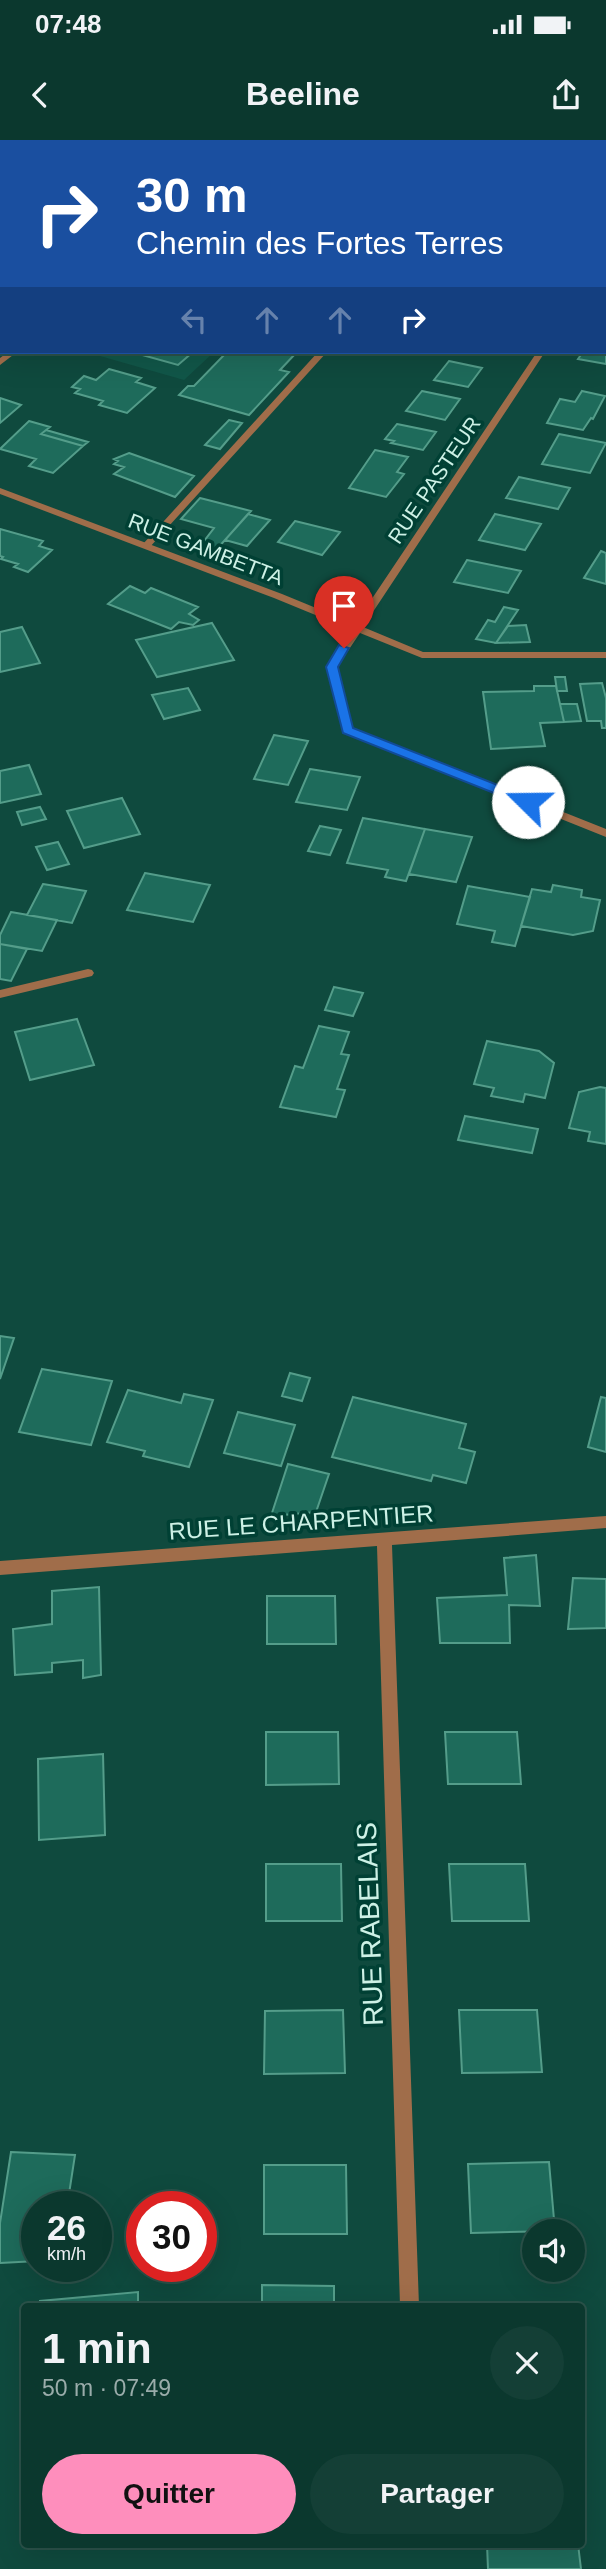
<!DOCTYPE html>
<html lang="fr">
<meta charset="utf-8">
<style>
:root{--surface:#0b382e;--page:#143f36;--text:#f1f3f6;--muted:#9aacaa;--line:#2b524a;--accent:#fe8ebc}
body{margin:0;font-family:Helvetica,sans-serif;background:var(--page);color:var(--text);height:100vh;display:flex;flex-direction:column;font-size:26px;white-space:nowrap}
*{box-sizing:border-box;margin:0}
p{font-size:23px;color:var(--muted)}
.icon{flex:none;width:38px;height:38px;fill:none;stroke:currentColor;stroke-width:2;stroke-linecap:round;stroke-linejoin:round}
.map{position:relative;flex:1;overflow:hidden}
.sheet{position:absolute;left:21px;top:2163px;width:564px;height:245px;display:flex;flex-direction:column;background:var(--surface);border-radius:7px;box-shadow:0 7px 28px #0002,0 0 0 2px var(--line)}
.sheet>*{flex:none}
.banner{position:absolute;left:0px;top:0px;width:607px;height:214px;box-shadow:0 7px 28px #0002,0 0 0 2px var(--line);background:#1a4fa0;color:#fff;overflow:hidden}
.buttons{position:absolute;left:522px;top:2079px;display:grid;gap:14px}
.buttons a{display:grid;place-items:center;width:63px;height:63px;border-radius:50%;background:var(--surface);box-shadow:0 7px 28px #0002,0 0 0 2px var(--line);font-size:35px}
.speed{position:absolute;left:21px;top:2051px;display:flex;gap:14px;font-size:35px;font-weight:700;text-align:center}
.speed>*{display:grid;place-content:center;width:91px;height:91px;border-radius:50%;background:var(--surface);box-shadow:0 7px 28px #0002,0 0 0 2px var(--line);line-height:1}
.speed small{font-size:18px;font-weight:400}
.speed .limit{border:10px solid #d22;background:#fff;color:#111}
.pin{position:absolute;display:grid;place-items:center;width:60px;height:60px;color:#fff;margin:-72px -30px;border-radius:50% 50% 50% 0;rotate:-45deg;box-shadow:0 0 7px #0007}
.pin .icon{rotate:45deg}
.me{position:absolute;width:77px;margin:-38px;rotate:292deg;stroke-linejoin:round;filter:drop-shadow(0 0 5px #0008)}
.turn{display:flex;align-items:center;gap:24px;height:147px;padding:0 21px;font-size:32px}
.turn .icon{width:91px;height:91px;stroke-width:2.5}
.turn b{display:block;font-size:49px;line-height:60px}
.lanes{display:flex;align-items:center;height:66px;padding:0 21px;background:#0003;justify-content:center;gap:35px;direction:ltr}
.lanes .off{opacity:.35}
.round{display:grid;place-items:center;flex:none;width:74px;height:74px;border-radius:37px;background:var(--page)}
.headline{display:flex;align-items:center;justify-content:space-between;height:119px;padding:0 21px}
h1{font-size:42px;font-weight:700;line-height:52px}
.cta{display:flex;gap:14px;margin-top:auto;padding:14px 21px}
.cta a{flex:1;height:80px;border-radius:42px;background:var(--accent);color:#111;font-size:28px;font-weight:700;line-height:80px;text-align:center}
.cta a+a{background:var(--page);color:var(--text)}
.status{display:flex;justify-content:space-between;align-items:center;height:49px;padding:0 35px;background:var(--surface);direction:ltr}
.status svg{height:19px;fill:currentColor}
header{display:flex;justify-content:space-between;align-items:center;height:91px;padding:0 21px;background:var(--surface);font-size:32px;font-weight:700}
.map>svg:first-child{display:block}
.built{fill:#115749}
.building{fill:#1e6b5b;stroke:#549d8a;stroke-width:2}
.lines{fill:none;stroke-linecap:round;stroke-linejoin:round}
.lane{fill:#a06d4a;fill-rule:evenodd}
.street{fill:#a06d4a;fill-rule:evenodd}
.secondary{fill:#d58449;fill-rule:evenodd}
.route{fill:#1a73e8;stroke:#114b97;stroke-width:2}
.labels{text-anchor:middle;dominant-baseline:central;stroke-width:7;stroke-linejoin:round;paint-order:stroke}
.far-street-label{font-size:21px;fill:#cdf1e6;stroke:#004034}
.street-label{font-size:24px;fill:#cdf1e6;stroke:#004034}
.near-street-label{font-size:28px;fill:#cdf1e6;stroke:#004034}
</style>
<div class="status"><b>07:48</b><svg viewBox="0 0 49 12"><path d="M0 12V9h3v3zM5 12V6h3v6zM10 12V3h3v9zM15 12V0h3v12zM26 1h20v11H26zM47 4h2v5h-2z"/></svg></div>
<header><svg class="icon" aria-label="back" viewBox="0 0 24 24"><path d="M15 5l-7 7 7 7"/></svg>Beeline<svg class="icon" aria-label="share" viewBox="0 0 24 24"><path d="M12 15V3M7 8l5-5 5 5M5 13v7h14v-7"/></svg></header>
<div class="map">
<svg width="606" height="2429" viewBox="0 0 606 2429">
<rect width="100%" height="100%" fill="#0f4a3e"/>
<path class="built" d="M0,0L76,2H2V180Z
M86,212H214L184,240Z"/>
<path class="building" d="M191,0H336L189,2Z
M606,206V224L578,219L583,212H606Z
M137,212H193L178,225L135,213Z
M225,212H297L280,230L289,232L249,275L179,255L188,246H194L227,212Z
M449,221L482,228L468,247L434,240Z
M109,229L141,238L136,242L155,248L127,273L99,265L103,261L75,253L80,249L72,247L84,236L96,240Z
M422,251L460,259L445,280L406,271Z
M582,251L605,256L593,279L591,278L583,290L547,283L560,259L575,262Z
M0,258L21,265L0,283Z
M229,280L242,283L220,309L205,305Z
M29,281L50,287L41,294L83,306L53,333L29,326L36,319L0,309Z
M397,284L436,292L423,310L391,303L394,301L385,299Z
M46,290L88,302L83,306L41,294Z
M559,294L606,303L590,333L542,324Z
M375,310L408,317L397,332L404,334L386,357L349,348Z
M129,313L194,336L175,357L114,334L124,327L114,324L118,321L114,319Z
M519,337L570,348L558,369L506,358Z
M200,358L251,371L216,410L201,405L214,388L181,379Z
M248,374L270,380L247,406L225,400Z
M495,374L541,384L525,410L479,400Z
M295,381L340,392L322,415L278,402Z
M0,389L43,401L39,406L52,410L28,432L14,427L18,424L1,419L3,417L0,416Z
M601,411L606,413V444L584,438Z
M467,420L521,431L508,453L454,442Z
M130,446L145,453L151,448L198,467L189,474L199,480L193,485L179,482L171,489L108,464Z
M504,467L518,470L496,503L476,499L488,480L495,482Z
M212,483L234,520L157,537L136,500Z
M526,485L530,502L496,503L508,486Z
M22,487L40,523L0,532V492Z
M555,537H565L567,551H557Z
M602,543L606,558V588H602L601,581H587L580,544Z
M534,546H556L564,582L540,583L545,606L491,609L483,552L534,551Z
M188,548L200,570L164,579L152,555Z
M560,564H577L581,581L564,582Z
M274,595L308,601L288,645L254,639Z
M29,625L41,654L0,663V631Z
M310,629L360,637L347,670L296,662Z
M122,658L140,694L84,708L67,671Z
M40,667L46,679L22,685L17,672Z
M363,678L425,689L406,741L385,737L388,730L347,723Z
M320,686L341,690L330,715L308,711Z
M425,689L472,697L456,742L409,734Z
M58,702L69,724L47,730L36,707Z
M145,733L210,745L193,782L127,770Z
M43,744L86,751L72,783L27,775Z
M553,745L582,750L581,757L600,760L593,791L573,795L521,786L532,749L551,752Z
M468,746L530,757L515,806L492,802L495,791L457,784Z
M11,772L57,780L42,811L0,804V795Z
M0,804L27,809L11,841L0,839Z
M334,847L363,853L353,876L325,870Z
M77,879L94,925L30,940L15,892Z
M319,886L349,892L341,914L349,915L337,949L345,950L336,977L280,967L295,926L303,928Z
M487,901L539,911L554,923L545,958L525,954L523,962L491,956L494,948L474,944Z
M600,947L606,948V1004L588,1001L590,992L569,988L579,952Z
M465,976L538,989L532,1013L458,1000Z
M0,1196L14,1198L0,1239Z
M42,1229L112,1241L91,1305L19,1292Z
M290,1233L310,1238L302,1261L282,1256Z
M128,1250L181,1263L184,1254L213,1260L189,1327L143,1316L145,1311L107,1302Z
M353,1257L466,1284L459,1308L475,1312L466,1343L433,1335L431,1341L332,1317Z
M601,1257L606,1258V1312L588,1307Z
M238,1272L295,1285L281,1326L224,1313Z
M288,1324L329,1334L316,1372L271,1376Z
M536,1415L540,1466L509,1465L510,1503H440L437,1458L507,1455L504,1418Z
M573,1438L606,1439V1488L568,1489Z
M99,1447L101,1535L83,1538V1520L52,1523V1532L15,1535L13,1489L52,1484V1451Z
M267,1456H335L336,1504H267Z
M266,1592H338L339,1644L266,1645Z
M445,1592H517L521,1644H448Z
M103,1614L105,1695L39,1700L38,1619Z
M266,1724H341L342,1781H266Z
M449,1724H525L529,1781H452Z
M343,1870L345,1933L264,1934L265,1871Z
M459,1870H537L542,1932L462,1933Z
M11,2012L75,2015L67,2067H37V2121L0,2123V2083Z
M549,2022L555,2091L471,2093L468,2024Z
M264,2025H346L347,2094H264Z
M262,2145L334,2146V2166H262Z
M138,2152V2166H40V2161Z
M487,2404H578L581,2429H488Z"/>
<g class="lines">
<path class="lane" d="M147,0H156L145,2Z
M0,95H2V99H0Z
M8,212H17L0,225V218Z
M318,212H327L149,408H143V404Z
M88,829L92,830L94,833L92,836L0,858V850Z"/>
<path class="street" d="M537,212H545L363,487L423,512H606V518H422L360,493L337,527L352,588L606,689V697L343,592L327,527L352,490L274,458L0,354V348L282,454L355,484Z
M606,1376V1388L392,1405L419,2166H400L377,1406L0,1435V1421Z"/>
<path class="secondary" d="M415,0L431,2H417Z"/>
</g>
<path class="route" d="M339,505L349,508L338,527L353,588L533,659V665H524L343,593L326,527Z"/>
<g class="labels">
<g class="far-street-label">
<text transform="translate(434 340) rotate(-56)">RUE PASTEUR</text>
<text transform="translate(206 409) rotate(21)">RUE GAMBETTA</text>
</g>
<g class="street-label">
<text transform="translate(301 1382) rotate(-4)">RUE LE CHARPENTIER</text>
</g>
<g class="near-street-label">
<text transform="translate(370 1784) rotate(-92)">RUE RABELAIS</text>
</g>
</g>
</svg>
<div class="buttons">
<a><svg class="icon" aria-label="sound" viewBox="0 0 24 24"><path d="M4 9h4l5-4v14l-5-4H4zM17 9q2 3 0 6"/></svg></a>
</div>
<div class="speed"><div>26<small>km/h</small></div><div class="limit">30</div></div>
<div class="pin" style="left:344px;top:508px;background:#d93025"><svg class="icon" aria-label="arrive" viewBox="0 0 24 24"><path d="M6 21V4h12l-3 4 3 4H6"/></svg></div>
<svg class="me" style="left:528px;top:662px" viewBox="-20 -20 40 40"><circle r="19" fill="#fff"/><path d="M0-13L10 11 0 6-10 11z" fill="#1a73e8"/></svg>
<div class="banner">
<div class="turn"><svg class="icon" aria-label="right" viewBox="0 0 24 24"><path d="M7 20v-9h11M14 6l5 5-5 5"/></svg><div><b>30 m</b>Chemin des Fortes Terres</div></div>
<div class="lanes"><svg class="icon off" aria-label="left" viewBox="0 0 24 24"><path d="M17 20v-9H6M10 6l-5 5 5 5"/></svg><svg class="icon off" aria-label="ahead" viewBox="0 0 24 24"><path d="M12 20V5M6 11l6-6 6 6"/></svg><svg class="icon off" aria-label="ahead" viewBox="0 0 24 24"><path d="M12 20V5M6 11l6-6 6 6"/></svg><svg class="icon" aria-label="right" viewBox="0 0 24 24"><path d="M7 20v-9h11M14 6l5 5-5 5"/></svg></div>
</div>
<section class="sheet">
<div class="headline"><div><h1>1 min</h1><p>50 m · 07:49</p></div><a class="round"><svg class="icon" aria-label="close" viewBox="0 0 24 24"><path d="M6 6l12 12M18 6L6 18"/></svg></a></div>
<div class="cta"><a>Quitter</a><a>Partager</a></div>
</section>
</div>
